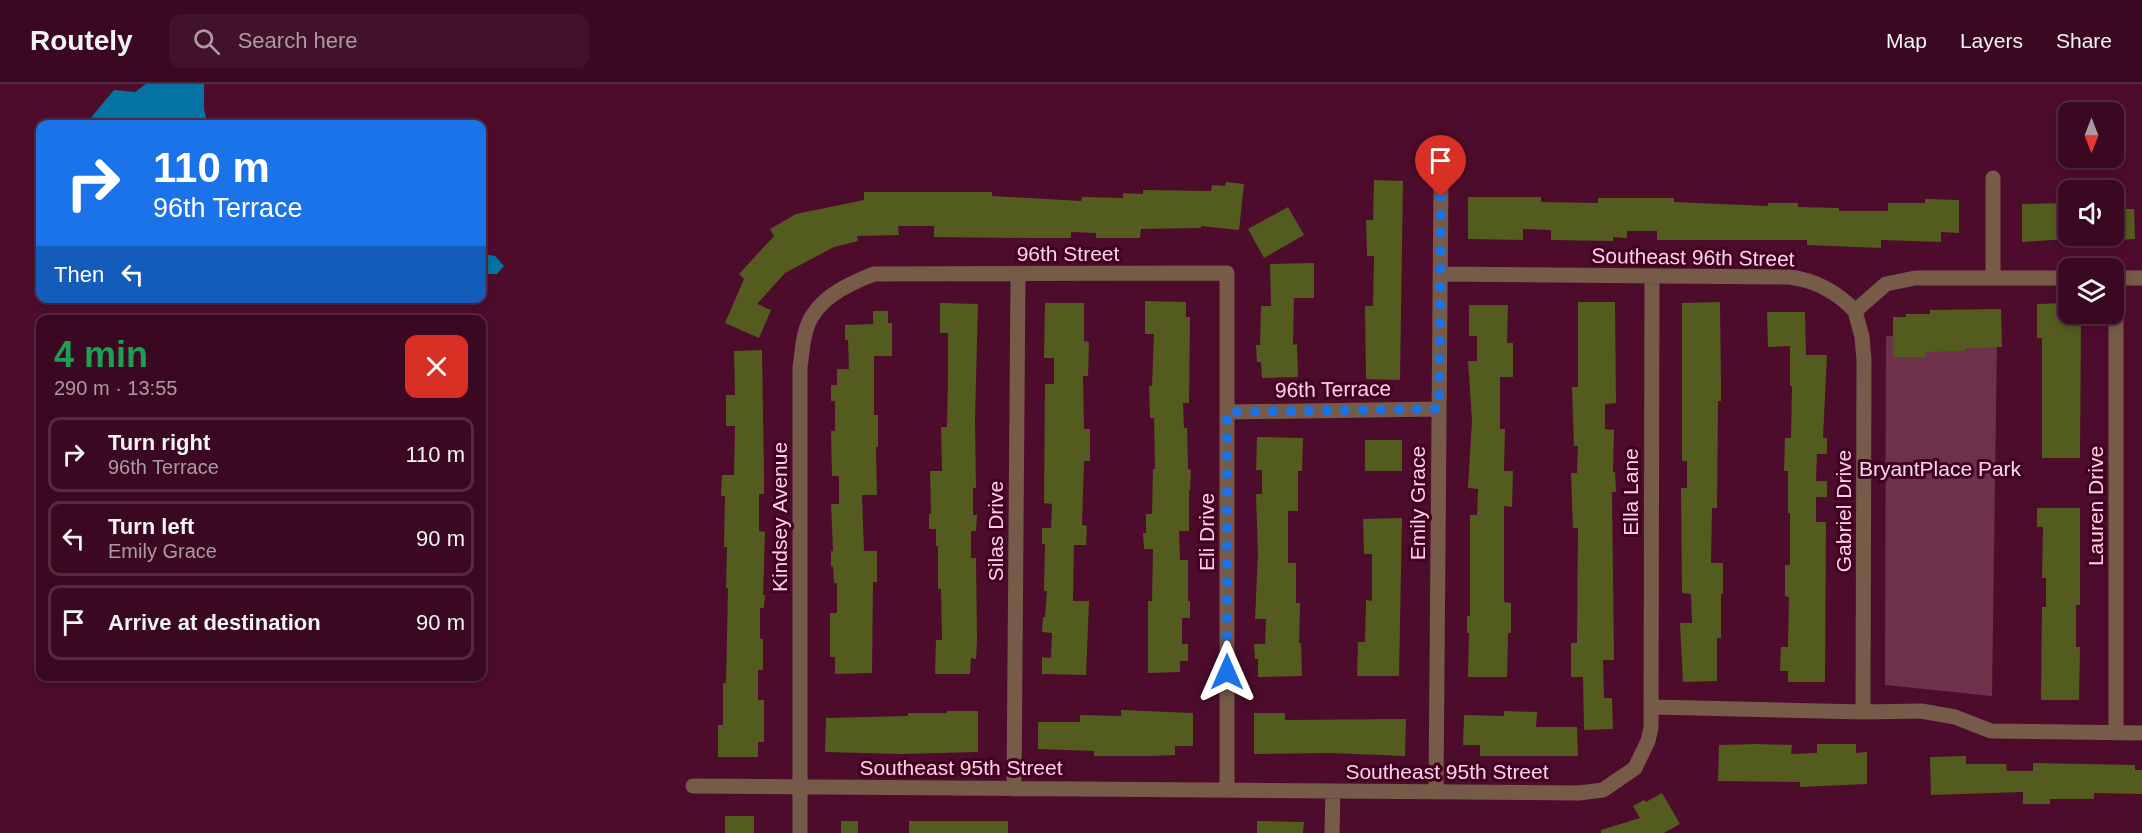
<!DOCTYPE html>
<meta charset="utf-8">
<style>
:root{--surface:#3a0921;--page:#41122a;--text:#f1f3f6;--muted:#ab9aa5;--line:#542a3f}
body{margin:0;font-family:Helvetica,sans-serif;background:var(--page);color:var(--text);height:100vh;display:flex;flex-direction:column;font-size:22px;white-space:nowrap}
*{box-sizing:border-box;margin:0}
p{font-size:20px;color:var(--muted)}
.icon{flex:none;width:33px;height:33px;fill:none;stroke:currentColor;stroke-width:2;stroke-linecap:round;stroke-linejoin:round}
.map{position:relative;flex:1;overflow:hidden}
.sheet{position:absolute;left:36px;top:231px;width:450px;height:366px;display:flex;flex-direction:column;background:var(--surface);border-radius:12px;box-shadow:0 3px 9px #0003,0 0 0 2px var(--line)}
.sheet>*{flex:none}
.banner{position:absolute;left:36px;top:36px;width:450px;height:183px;border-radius:12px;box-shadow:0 3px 9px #0003,0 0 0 2px var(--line);background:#1a73e8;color:#fff;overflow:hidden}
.needle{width:39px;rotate:180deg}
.controls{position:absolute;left:2058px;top:18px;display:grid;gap:12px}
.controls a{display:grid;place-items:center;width:66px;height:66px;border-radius:12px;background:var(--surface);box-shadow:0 3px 9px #0003,0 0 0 2px var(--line);font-size:30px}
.pin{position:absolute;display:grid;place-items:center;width:51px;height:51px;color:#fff;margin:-62px -26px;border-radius:50% 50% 50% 0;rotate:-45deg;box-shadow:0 0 6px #0007}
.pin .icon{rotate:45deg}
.me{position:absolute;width:66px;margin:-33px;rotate:0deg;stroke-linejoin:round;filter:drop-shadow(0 0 4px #0008)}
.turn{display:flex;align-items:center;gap:21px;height:126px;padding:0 18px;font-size:27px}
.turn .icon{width:78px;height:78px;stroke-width:2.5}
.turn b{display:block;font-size:42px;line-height:51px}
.then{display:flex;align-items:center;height:57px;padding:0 18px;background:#0003;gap:12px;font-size:22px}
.round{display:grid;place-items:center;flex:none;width:63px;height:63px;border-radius:12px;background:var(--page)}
.head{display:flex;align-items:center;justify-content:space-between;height:102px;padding:0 18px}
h1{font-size:36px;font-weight:600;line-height:45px;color:#1e9e55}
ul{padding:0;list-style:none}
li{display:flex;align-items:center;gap:18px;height:75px;margin:0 12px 9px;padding:0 6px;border:3px solid var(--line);border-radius:12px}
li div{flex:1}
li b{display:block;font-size:22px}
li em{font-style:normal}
header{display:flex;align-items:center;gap:36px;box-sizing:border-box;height:84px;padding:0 30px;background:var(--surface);border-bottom:2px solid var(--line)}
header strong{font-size:28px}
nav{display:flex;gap:33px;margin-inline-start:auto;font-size:21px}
.search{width:420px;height:54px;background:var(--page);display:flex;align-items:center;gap:15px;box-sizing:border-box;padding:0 21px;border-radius:12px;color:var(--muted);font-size:22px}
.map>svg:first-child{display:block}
.green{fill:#6e314a}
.water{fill:#0273a3}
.building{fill:#535b1e}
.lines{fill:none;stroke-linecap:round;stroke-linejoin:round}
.minor{stroke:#755b48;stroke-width:15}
.route{stroke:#1a73e8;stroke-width:10;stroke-dasharray:0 18}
.labels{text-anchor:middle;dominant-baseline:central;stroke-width:6;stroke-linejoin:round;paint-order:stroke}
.street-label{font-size:21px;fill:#fdd3e1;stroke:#420122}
.park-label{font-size:21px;fill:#f7dae3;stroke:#420122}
</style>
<header>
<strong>Routely</strong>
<div class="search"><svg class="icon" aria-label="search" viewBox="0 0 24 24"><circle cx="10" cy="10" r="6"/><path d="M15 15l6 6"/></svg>Search here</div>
<nav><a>Map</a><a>Layers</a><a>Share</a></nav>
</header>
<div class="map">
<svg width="2142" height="749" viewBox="0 0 2142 749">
<rect width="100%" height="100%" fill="#4e0c2c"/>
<path class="green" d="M1886,252L1997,254L1992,612L1885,601Z"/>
<path class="water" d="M146,0H204V25L208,40H88L93,31L114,6L135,8Z
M482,170L495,172L504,182L497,190H482Z"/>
<path class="building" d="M1374,96L1403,97L1400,296L1366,295L1365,222H1373L1374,172H1367L1366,136H1373Z
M1226,98L1244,100L1239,146L1201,142V144L1141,145L1140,154H1096V149L1071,148V154H1030L934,153V142H898L899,151L857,152L858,157L834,163L785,189L757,220L771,226L759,254L725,239L744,195L739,190L774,152L770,145L796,130L864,116V108H992V112L1081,117L1082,113L1123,114V109L1143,110V106L1211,107L1212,101L1225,102Z
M1468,113H1541V118L1598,119V114H1674V118L1768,122V119H1798V123L1839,124V127H1888V119H1925V115L1959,116V149L1941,148V158L1881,156V164L1807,161V156H1657V147H1627V154L1613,153V157L1551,156V146L1523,145V156L1468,155Z
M2068,119V155L2022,158V120Z
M1288,123L1304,151L1264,174L1248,145Z
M2114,125H2134L2135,155L2114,156Z
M1314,179V214H1294L1293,261L1297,260L1298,293L1262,294L1261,278H1257L1256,261H1260L1261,222H1271L1270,180Z
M1145,217L1186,218V233H1190L1189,319H1183L1184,344H1187L1188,385L1191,386L1190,406H1189V447H1179L1180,476H1188V517H1190V534H1182V560H1188V577H1180V588L1148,589V517H1152L1153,465H1144L1143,449H1146V430H1152L1153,385H1155L1154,334H1150L1149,302H1152L1154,250H1145Z
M1578,218H1615L1616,319L1605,320V345L1614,346L1613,388H1615L1616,408H1612L1614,576H1603L1604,614H1612L1613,645L1584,646L1583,593H1571V559H1577L1578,444H1573L1571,389H1577L1578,362H1574L1572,303H1578Z
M1720,218L1721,302V317H1718L1717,424H1712L1711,479H1723V510H1721V554H1717V597L1683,598L1680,539H1692L1691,510L1682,509L1681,404H1687V377H1682V219Z
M940,219L978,220L975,335L976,404H973V431H977L976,447H971V474H976L977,557L976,575L971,574L970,590H935L936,556H942L941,505H938V462H936V445H929V430H931L930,387H942L941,343H947L948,288V249H940Z
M1045,219H1084V257L1089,258L1088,292H1083L1084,345H1090V377H1084L1082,441L1087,442L1086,461H1074L1073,517H1089L1086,591L1042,590V573L1051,574L1052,549L1042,548L1043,533H1045L1047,507H1044L1045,460H1042V444H1051L1052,420L1044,419L1045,300H1054V274H1044Z
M2068,219L2070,237H2081L2080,374H2042V254H2037V220Z
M1469,221H1508L1507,259H1513V293H1500V345H1505L1504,387H1513L1512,423L1504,422V518L1511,519V549H1508L1507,593H1468L1469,549H1467V532H1470V431H1477L1478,405L1468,404L1472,336L1468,277H1477V252H1469Z
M2001,225L2002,263L1965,264V267L1925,268V273H1893V233H1906V230H1930V226Z
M873,227H888V239H892V272H874V331H878V363H876L877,411H862L864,467H877V498H873L872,589L835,590V573H830V529H837V499H834L833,482L831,483V467H833L831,420H839V392H832L831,347H835V317H831V301H837V285H849L848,256H845V241L873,240Z
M1767,228H1805L1806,271H1827L1823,354H1827V370H1817L1816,397H1827V413H1816V438H1826L1825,598H1788V587H1780L1781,563H1788L1789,513L1785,512V481H1790V429H1788V387H1784L1785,354H1791L1792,302H1790V262L1768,263Z
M762,266L764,392V410H759V447L765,448L763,511H765L764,524H760V555H763V586H758V616H764V658H758V673H718V641H723V599H726L728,504H726L727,463H724L725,412H721L722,391H734L735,342H726V311H735L734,267Z
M1257,353L1303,354L1302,387H1298V427H1288V479H1296V519H1300L1299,559H1301L1302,592L1258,593V575H1255L1254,560H1265L1266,535H1255L1258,470L1256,410H1262V386H1256Z
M1365,356H1402V387H1365Z
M2037,424H2080V521H2076V563H2080L2079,616H2041L2042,523H2046V494H2042L2043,443H2037Z
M1402,434L1399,592H1357L1358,558H1365L1366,516L1372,517V470H1364L1363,435Z
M1121,626L1193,629V662H1175V671L1152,672H1094V667L1038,665V638H1080V631L1121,632Z
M947,627H978V668L901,670L825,668L826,634L908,632V629H947Z
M1504,627L1537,628L1536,643H1577L1578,672H1480V661H1463L1464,631L1504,632Z
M1254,629H1285V636L1406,635L1405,672L1330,669L1254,670Z
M1757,660L1792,661L1791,670L1817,669V660H1856V669L1867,668V700L1800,703V698L1718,697L1719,661Z
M1966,672V680H2006L2007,687H2033V679L2135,681V686H2142V710L2094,709V715H2050V720H2023V708L1931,711L1930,673Z
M1662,709L1680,740L1664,749H1601V746L1640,734L1633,722L1644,716L1646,718Z
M725,732H754V749H725Z
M841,737H858V749H841Z
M909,737H1008V749H909Z
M1257,737L1304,738L1303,749H1257Z"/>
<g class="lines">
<path class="minor" d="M1993,94V194
M1440,190L1789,193C1815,196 1837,208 1855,227
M2114,194H2142
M2116,194V649
M1855,227L1862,253L1864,276L1863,628
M1855,227L1886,200L1915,194H2068
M1227,328L1439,325
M1651,623L1863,628L1921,627L1955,633L1991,647L2142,649
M693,702L1579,709L1603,706L1635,684L1648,657L1651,644L1652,193
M1014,705L1018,191
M1436,708L1441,94
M800,749V283C802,272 802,261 805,250C812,217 845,201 874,190L1227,189V706
M1332,749L1333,707"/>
</g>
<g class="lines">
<path class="route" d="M1227,588V328L1439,325L1441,113"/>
</g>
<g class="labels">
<g class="street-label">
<text x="1068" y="169">96th Street</text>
<text transform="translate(1693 173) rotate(1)">Southeast 96th Street</text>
<text transform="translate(1333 305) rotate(-1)">96th Terrace</text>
<text transform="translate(1630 408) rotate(-90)">Ella Lane</text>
<text transform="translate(1417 419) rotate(-90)">Emily Grace</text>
<text transform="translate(2095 422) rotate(-90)">Lauren Drive</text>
<text transform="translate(1843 427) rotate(-90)">Gabriel Drive</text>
<text transform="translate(779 433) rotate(-90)">Kindsey Avenue</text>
<text transform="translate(995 447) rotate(-90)">Silas Drive</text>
<text transform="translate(1206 448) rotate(-90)">Eli Drive</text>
<text x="961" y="683">Southeast 95th Street</text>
<text x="1447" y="687">Southeast 95th Street</text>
</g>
<g class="park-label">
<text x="1940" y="384">BryantPlace Park</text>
</g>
</g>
</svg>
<div class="controls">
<a><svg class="needle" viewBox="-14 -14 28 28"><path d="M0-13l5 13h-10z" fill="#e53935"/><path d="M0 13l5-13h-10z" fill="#ab9aa5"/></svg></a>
<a><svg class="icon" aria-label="sound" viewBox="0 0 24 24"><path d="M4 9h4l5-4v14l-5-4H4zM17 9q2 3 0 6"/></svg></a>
<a><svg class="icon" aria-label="layers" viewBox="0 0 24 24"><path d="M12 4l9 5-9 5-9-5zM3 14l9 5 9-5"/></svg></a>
</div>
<div class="pin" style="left:1441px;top:113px;background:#d93025"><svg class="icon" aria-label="arrive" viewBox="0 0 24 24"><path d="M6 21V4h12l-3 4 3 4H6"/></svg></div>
<svg class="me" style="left:1227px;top:588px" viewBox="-20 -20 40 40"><path d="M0-17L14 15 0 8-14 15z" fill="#1a73e8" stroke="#fff" stroke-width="4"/></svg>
<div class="banner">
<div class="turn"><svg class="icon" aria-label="right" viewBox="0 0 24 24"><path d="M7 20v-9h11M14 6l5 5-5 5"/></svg><div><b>110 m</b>96th Terrace</div></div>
<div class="then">Then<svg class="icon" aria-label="left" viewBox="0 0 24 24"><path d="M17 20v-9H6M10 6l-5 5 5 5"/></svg></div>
</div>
<section class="sheet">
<div class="head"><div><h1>4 min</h1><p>290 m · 13:55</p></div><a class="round" style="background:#d93025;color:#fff"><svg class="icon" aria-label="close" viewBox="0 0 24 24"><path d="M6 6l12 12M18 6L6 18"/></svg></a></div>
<ul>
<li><svg class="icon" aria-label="right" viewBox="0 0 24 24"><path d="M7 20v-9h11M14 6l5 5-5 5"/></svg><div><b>Turn right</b><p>96th Terrace</p></div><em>110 m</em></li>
<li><svg class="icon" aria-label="left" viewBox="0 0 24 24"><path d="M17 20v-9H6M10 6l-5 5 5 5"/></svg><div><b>Turn left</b><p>Emily Grace</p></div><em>90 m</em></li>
<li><svg class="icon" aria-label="arrive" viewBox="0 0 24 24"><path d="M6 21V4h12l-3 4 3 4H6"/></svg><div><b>Arrive at destination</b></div><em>90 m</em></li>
</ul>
</section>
</div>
